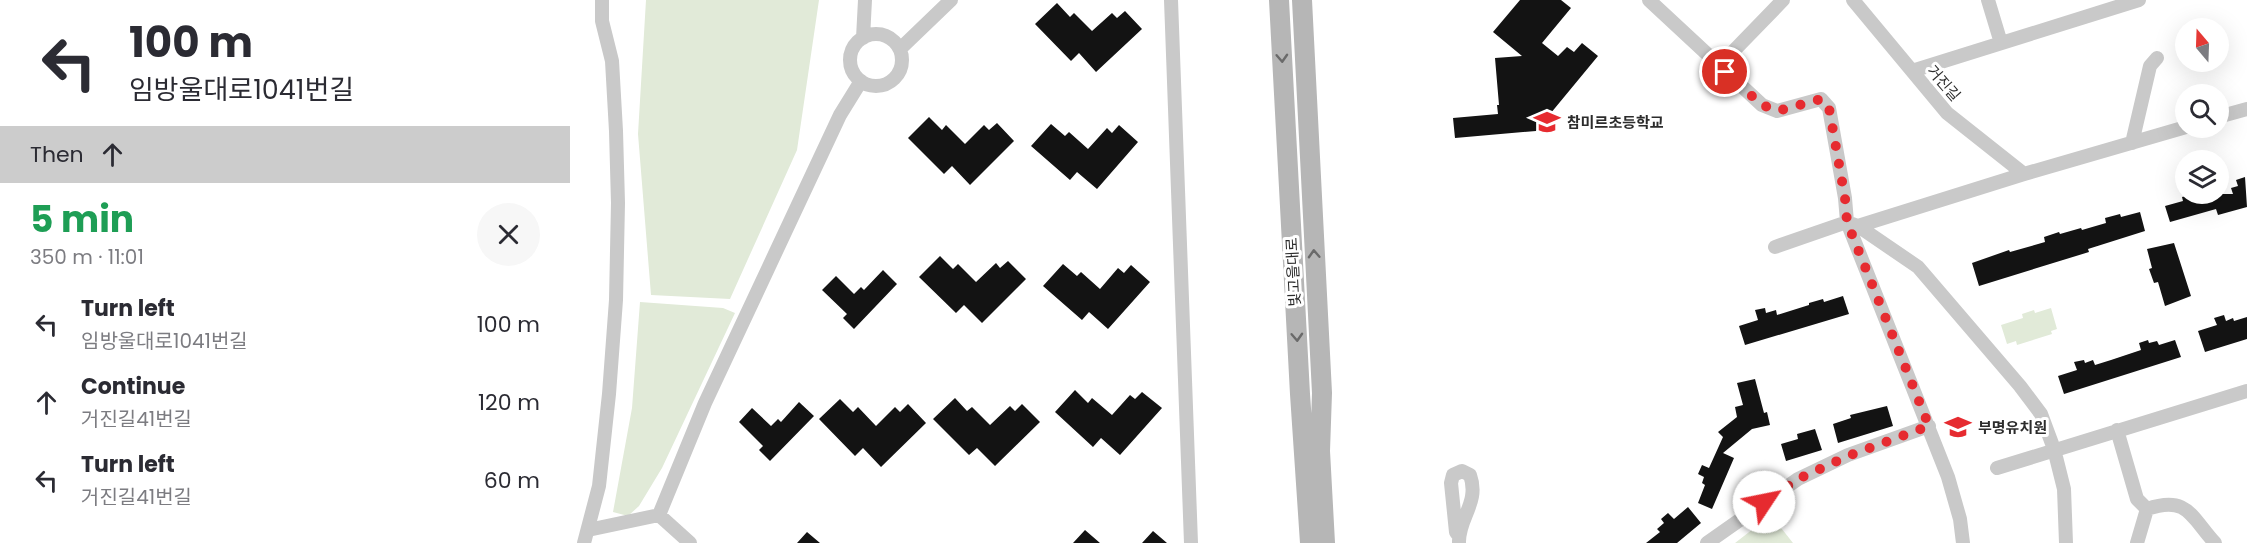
<!DOCTYPE html>
<meta charset="utf-8">
<style>
:root{--surface:#fff;--page:#f7f7f7;--text:#2b2b33;--muted:#7c7c81}
body{margin:0;font-family:Poppins,"Noto Sans KR",sans-serif;background:var(--page);color:var(--text);height:100vh;display:flex;flex-direction:column;font-size:22px;white-space:nowrap}
*{box-sizing:border-box;margin:0}
p{font-size:20px;color:var(--muted)}
.icon{flex:none;width:33px;height:33px;fill:none;stroke:currentColor;stroke-width:2;stroke-linecap:round;stroke-linejoin:round}
.map{position:relative;flex:1;overflow:hidden}
.details{display:flex;flex-direction:column;background:var(--surface);width:570px}
.details>*{flex:none}
.guide{background:#fff;color:var(--text);overflow:hidden}
.needle{width:39px;rotate:341deg}
.tools{position:absolute;left:1605px;top:18px;display:grid;gap:12px}
.tools a{display:grid;place-items:center;width:54px;height:54px;border-radius:50%;background:var(--surface);box-shadow:0 6px 24px #0002;font-size:30px}
.pin{position:absolute;display:grid;place-items:center;width:51px;height:51px;color:#fff;margin:-26px;border:3px solid #fff;border-radius:50%;box-shadow:0 2px 6px #0007}
.me{position:absolute;width:66px;margin:-33px;rotate:56deg;stroke-linejoin:round;filter:drop-shadow(0 0 4px #0008)}
.turn{display:flex;align-items:center;gap:21px;height:126px;padding:0 30px;font-size:27px}
.turn .icon{width:78px;height:78px;stroke-width:2.5}
.turn b{display:block;font-size:42px;line-height:51px}
.then{display:flex;align-items:center;height:57px;padding:0 30px;background:#0003;gap:12px;font-size:22px}
.round{display:grid;place-items:center;flex:none;width:63px;height:63px;border-radius:32px;background:var(--page)}
.headline{display:flex;align-items:center;justify-content:space-between;height:102px;padding:0 30px}
h1{font-size:36px;font-weight:700;line-height:45px;color:#1e9e55}
ul{padding:0;list-style:none}
li{display:flex;align-items:center;gap:18px;height:78px;padding:0 30px}
li div{flex:1}
li b{display:block;font-size:22px}
li em{font-style:normal}
main{display:flex;flex:1;min-height:0}
.map>svg:first-child{display:block}
.green{fill:#e1ead8}
.building{fill:#131313}
.lines{fill:none;stroke-linecap:round;stroke-linejoin:round}
.street{stroke:#c9c9c9;stroke-width:14}
.secondary{stroke:#b6b6b6;stroke-width:20}
.oneway{stroke:#6a6a6a}
.route{stroke:#e62b30;stroke-width:10;stroke-dasharray:0 18}
.labels{text-anchor:middle;dominant-baseline:central;stroke-width:6;stroke-linejoin:round;paint-order:stroke}
.street-label{font-size:15px;fill:#2c2c2c;stroke:#fff}
.poi-label{font-size:15px;font-weight:bold;fill:#2c2c2c;stroke:#fff;text-anchor:start}
</style>
<main>
<section class="details">
<div class="guide">
<div class="turn"><svg class="icon" aria-label="left" viewBox="0 0 24 24"><path d="M17 20v-9H6M10 6l-5 5 5 5"/></svg><div><b>100 m</b>임방울대로1041번길</div></div>
<div class="then">Then<svg class="icon" aria-label="ahead" viewBox="0 0 24 24"><path d="M12 20V5M6 11l6-6 6 6"/></svg></div>
</div>
<div class="headline"><div><h1>5 min</h1><p>350 m · 11:01</p></div><a class="round"><svg class="icon" aria-label="close" viewBox="0 0 24 24"><path d="M6 6l12 12M18 6L6 18"/></svg></a></div>
<ul>
<li><svg class="icon" aria-label="left" viewBox="0 0 24 24"><path d="M17 20v-9H6M10 6l-5 5 5 5"/></svg><div><b>Turn left</b><p>임방울대로1041번길</p></div><em>100 m</em></li>
<li><svg class="icon" aria-label="ahead" viewBox="0 0 24 24"><path d="M12 20V5M6 11l6-6 6 6"/></svg><div><b>Continue</b><p>거진길41번길</p></div><em>120 m</em></li>
<li><svg class="icon" aria-label="left" viewBox="0 0 24 24"><path d="M17 20v-9H6M10 6l-5 5 5 5"/></svg><div><b>Turn left</b><p>거진길41번길</p></div><em>60 m</em></li>
</ul>
</section>
<div class="map">
<svg width="1677" height="543" viewBox="0 0 1677 543">
<rect width="100%" height="100%" fill="#fff"/>
<path class="green" d="M76,0H249L227,150L160,299L81,295L68,134Z
M70,302L153,308L165,313L92,468L69,506L58,516L43,512L62,408Z
M1481,308L1487,329L1481,331L1482,334L1447,345L1446,341L1437,344L1431,325L1453,318L1452,314L1464,310L1465,313Z
M1201,515L1223,543H1165Z"/>
<path class="building" d="M950,0H991L1001,8L972,43L988,56L997,47L1004,52L1012,43L1028,56L966,131L885,138L883,118L928,114L927,105H929L925,58L952,56L923,32Z
M487,3L500,17L504,13L522,31L542,13L547,18L555,11L572,29L526,72L509,53L501,61L465,24Z
M359,117L372,130L376,125L395,144L414,125L419,130L427,123L444,141L400,185L382,166L374,174L338,138Z
M481,124L495,136L499,132L518,149L537,128L542,133L549,125L568,142L527,189L507,172L500,180L461,146Z
M1675,177L1677,207L1648,215L1646,209L1600,222L1595,206L1613,201L1612,197L1622,194H1663L1661,188L1668,186L1666,180Z
M1570,212L1575,231L1518,249L1519,252L1409,286L1402,263L1439,250L1440,252L1475,242L1474,237L1489,232L1490,234L1511,228L1512,230L1536,223L1535,218L1550,214L1551,217Z
M1604,243L1621,296L1595,306L1588,282L1584,283L1579,269L1582,268L1577,249Z
M370,256L383,269L388,264L406,282L426,263L430,268L438,261L456,279L412,323L394,305L386,313L349,277Z
M493,264L507,276L511,272L530,289L548,268L554,273L561,265L580,282L538,329L519,312L512,320L473,286Z
M313,270L327,284L284,329L273,318L277,314L252,290L266,276L284,294L291,287L294,290Z
M1273,296L1279,314L1175,345L1169,326L1188,320L1185,310L1195,308L1196,313L1206,310L1207,315L1239,305V303L1253,299L1254,302Z
M1654,315L1656,321L1663,318L1664,321L1677,317V339L1635,352L1628,331L1647,325L1644,318Z
M1578,340L1579,343L1587,341L1589,345L1605,340L1611,357L1494,394L1488,376L1507,370L1504,362L1514,360L1515,363L1523,360L1525,365L1541,360L1571,350L1569,343Z
M1185,379L1194,413L1197,412L1200,425L1182,429L1153,453L1164,458L1142,509L1128,503L1135,485L1132,483L1134,477L1128,474L1132,465L1139,468L1153,437L1148,432L1167,417L1165,407L1173,405L1167,383Z
M505,390L518,403L522,398L542,415L560,395L565,399L572,392L592,408L550,455L531,438L523,447L485,412Z
M385,398L397,411L402,407L420,425L440,406L445,411L452,404L470,422L425,466L407,448L399,455L363,419Z
M270,399L283,412L288,407L306,426L325,407L330,412L338,404L356,423L311,467L293,448L285,456L249,419Z
M229,402L244,416L200,461L189,450L193,446L169,422L182,408L201,426L208,419L211,422Z
M1317,406L1323,426L1268,443L1263,424L1281,418L1280,415Z
M1245,429L1252,450L1216,461L1211,444L1228,439L1227,434Z
M1118,507L1131,523L1107,543H1076L1090,532L1087,529L1094,523L1091,519L1098,513L1104,519Z
M515,530L530,543H503Z
M583,531L597,543H572Z
M237,532L250,543H227Z"/>
<g class="lines">
<path class="street" d="M601,0L621,543
M1079,0L1192,105L1207,111L1251,99L1259,108L1275,198L1277,222L1378,477L1390,519L1393,543
M1283,0L1377,113L1454,174
M1418,0L1431,43
M280 60a26 26 0 1 1 52 0a26 26 0 1 1-52 0Z
M293,38L295,0
M330,49L381,0
M1149,66L1213,0
M1342,71L1569,0
M1648,117L1677,109
M1562,143L1580,66L1587,58
M1288,226L1348,267L1450,386L1471,414L1484,449L1494,489L1496,543
M1205,247L1277,222L1288,226L1454,174L1616,127
M1547,430L1567,499L1577,509C1618,495 1621,517 1645,543
M1427,468L1677,391
M89,515L120,543
M18,530L89,515L135,403L270,115L291,81
M889,536L886,532L881,483L883,475L892,471L900,475C910,503 888,518 889,543
M14,543L29,486L39,394L46,300L48,203L46,131L42,61L32,21V0
M1137,543L1228,479L1278,455L1359,426
M1567,543L1577,509"/>
<path class="secondary" d="M709,0L730,394L740,543
M732,0L752,393L750,451L755,543"/>
</g>
<defs><path id="oneway-chevron" d="M-2-3.5L2.5 0L-2 3.5" fill="none" stroke-width="1.6" stroke-linecap="round" stroke-linejoin="round" transform="scale(1.5)"/></defs>
<g class="oneway">
<use href="#oneway-chevron" transform="translate(712 58) rotate(87)"/>
<use href="#oneway-chevron" transform="translate(744 254) rotate(-93)"/>
<use href="#oneway-chevron" transform="translate(727 337) rotate(87)"/>
</g>
<g class="lines">
<path class="route" d="M1155,72L1192,105L1208,111L1251,99L1259,108L1275,198L1277,222L1359,426L1278,456L1228,479L1194,502"/>
</g>
<defs>
<g id="school-bare" transform="scale(2.07)"><path d="M0-5L7-2L0 1L-7-2ZM-4 1L0 2.5L4 1V4Q0 6-4 4Z" fill="#e62b30" stroke="#fff" stroke-width="2.5" paint-order="stroke"/></g>
</defs>
<g fill-rule="evenodd">
<use href="#school-bare" x="977" y="122"/>
<use href="#school-bare" x="1388" y="427"/>
</g>
<g class="labels">
<g class="street-label">
<text transform="translate(1374 83) rotate(49)">거진길</text>
<text transform="translate(723 272) rotate(-93)">빛고을대로</text>
</g>
<g class="poi-label">
<text x="997" y="122">참미르초등학교</text>
<text x="1408" y="427">부명유치원</text>
</g>
</g>
</svg>
<div class="tools">
<a><svg class="needle" viewBox="-14 -14 28 28"><path d="M0-13l5 13h-10z" fill="#e53935"/><path d="M0 13l5-13h-10z" fill="#7c7c81"/></svg></a>
<a><svg class="icon" aria-label="search" viewBox="0 0 24 24"><circle cx="10" cy="10" r="6"/><path d="M15 15l6 6"/></svg></a>
<a><svg class="icon" aria-label="layers" viewBox="0 0 24 24"><path d="M12 4l9 5-9 5-9-5zM3 14l9 5 9-5"/></svg></a>
</div>
<div class="pin" style="left:1155px;top:72px;background:#d93025"><svg class="icon" aria-label="arrive" viewBox="0 0 24 24"><path d="M6 21V4h12l-3 4 3 4H6"/></svg></div>
<svg class="me" style="left:1194px;top:502px" viewBox="-20 -20 40 40"><circle r="19" fill="#fff"/><path d="M0-13L10 11 0 6-10 11z" fill="#e62b30"/></svg>
</div>
</main>
